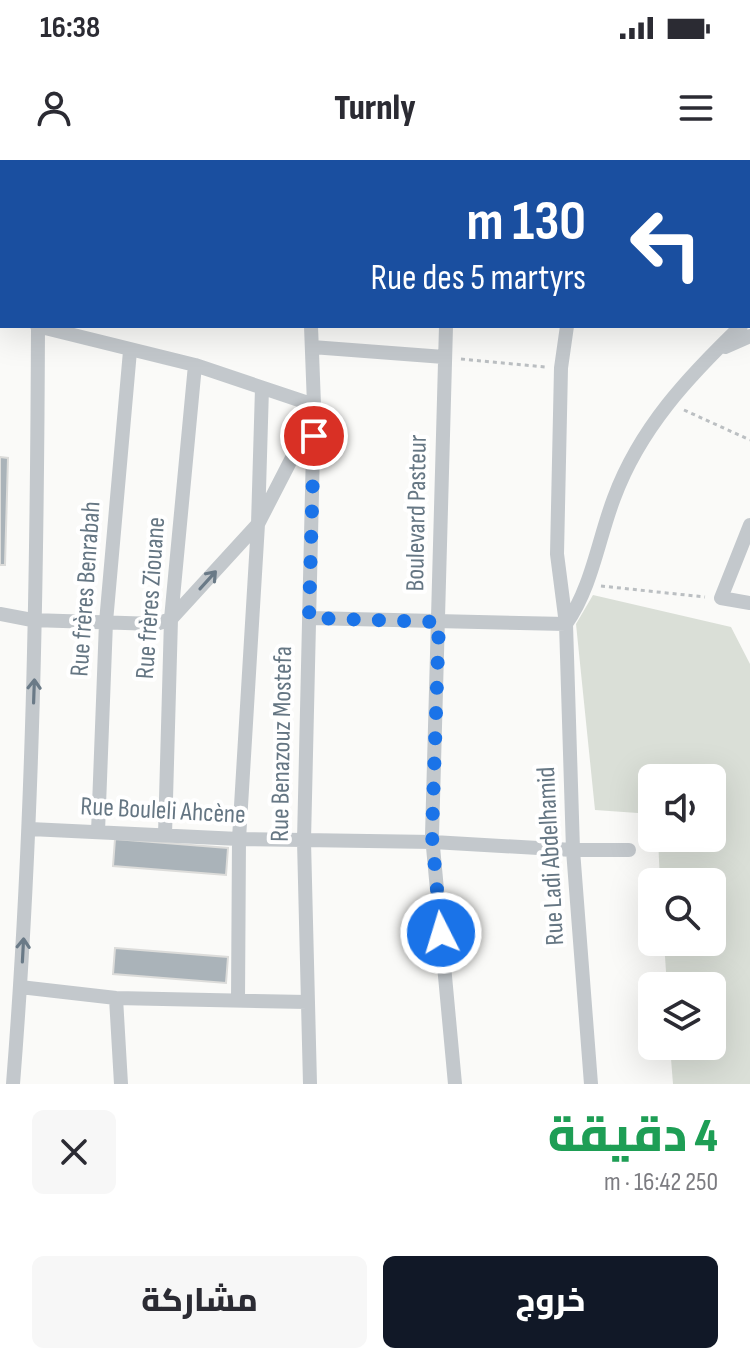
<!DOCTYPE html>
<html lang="ar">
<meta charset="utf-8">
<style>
:root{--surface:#fff;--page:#f7f7f7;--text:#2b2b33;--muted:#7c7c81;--accent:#111827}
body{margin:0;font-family:"Sofia Sans Condensed",Cairo,sans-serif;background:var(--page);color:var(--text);direction:rtl;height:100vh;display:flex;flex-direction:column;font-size:30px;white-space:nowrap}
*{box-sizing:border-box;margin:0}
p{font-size:26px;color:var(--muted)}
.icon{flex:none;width:44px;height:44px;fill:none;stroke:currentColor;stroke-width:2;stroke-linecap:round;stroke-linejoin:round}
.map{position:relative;height:924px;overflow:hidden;direction:ltr}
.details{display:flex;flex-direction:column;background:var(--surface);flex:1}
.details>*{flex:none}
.hud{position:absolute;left:0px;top:0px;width:750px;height:168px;box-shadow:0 8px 32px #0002;direction:rtl;background:#1a4fa0;color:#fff;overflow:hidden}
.controls{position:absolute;left:638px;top:604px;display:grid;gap:16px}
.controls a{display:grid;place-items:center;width:88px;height:88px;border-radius:12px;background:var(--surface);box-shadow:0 8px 32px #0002;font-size:40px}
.pin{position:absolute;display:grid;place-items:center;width:68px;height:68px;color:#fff;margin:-34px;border:4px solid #fff;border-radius:50%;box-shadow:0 2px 8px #0007}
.me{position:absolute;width:88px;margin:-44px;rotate:355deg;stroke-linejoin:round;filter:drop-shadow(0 0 6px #0008)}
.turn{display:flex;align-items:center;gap:28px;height:168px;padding:0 32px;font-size:36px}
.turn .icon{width:104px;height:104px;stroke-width:2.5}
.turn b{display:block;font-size:56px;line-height:68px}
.round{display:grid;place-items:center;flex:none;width:84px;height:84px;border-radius:12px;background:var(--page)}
.summary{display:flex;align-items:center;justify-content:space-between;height:136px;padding:0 32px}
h1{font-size:48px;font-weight:800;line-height:60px;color:#1e9e55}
.cta{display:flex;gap:16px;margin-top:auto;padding:16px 32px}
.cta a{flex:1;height:92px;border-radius:12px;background:var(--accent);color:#fff;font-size:32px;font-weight:800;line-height:92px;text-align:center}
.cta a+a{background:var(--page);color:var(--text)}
.status{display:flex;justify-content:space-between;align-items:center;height:56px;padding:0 40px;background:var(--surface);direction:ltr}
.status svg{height:22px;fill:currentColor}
header{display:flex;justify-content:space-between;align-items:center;height:104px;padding:0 32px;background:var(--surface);font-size:36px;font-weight:800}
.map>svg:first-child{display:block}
.green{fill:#dadfd7}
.building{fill:#aab3b9;stroke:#dcdcda;stroke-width:2}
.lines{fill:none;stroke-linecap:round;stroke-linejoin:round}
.path{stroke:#bbbfc2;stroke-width:3;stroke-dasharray:4 4;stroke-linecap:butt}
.minor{stroke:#c3c8cc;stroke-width:14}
.oneway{stroke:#6a7a87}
.route{stroke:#1a73e8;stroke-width:14;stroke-dasharray:0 25.2}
.labels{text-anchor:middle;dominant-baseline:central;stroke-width:8;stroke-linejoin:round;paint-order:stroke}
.street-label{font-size:26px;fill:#657683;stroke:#fff}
</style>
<div class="status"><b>16:38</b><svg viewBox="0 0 49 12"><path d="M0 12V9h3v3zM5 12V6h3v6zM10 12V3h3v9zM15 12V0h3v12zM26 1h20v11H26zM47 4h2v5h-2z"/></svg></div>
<header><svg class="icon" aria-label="menu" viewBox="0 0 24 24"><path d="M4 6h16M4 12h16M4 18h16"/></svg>Turnly<svg class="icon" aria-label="person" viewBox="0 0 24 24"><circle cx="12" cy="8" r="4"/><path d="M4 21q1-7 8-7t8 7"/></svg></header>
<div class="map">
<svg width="750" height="924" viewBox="0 0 750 924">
<rect width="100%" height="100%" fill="#fafaf8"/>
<path class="green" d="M593,435L731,467L750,504V924H673L670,886H712V826H667L664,782H712V722H660L658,678H712V618H652V654L595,650L576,464Z"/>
<path class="building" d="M0,297L8,298L5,405H0Z
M115,679L228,688L226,715L113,706Z
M115,788L228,797L226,823L113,814Z"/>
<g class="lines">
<path class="path" d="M461,199L545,207
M684,250L750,280
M601,426L705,437"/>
<path class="minor" d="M242,2V0
M313,2V0
M373,2L374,0
M453,2V0
M513,2L514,0
M0,150H2
M748,159L750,157
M37,166L195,205L314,245L304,681L310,924
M446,166L432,676L455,924
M567,166L561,208L557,394L566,464L573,690L591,924
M312,187L444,197
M725,187L750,176
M750,365L721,438L750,443
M0,454L32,460L156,464L171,459L258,364L311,261L314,245L311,166
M309,458L566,464
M566,464C592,427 598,380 614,338C640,268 688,217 741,166
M30,669L239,679L433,682L573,690H629
M98,672L106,462L130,191
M165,675L171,459L195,205
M20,827L116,838L307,842
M116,838L121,924
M238,840L239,679L258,364L262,228
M13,924C33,672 37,420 38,167"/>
</g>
<defs><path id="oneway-shaft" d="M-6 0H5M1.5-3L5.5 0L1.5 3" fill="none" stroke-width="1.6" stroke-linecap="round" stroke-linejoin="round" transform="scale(2)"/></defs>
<g class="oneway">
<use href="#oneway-shaft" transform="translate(208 420) rotate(-48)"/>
<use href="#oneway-shaft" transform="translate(34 531) rotate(-88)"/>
<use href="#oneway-shaft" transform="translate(23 790) rotate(-87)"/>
</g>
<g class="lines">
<path class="route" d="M314,276L309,458L439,462L432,676L441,773"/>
</g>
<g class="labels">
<g class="street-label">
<text transform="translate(417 353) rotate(-89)">Boulevard Pasteur</text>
<text transform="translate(86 429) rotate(-86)">Rue frères Benrabah</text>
<text transform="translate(151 438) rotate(-86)">Rue frères Ziouane</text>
<text transform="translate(282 584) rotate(-89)">Rue Benazouz Mostefa</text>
<text transform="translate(163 651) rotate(3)">Rue Bouleli Ahcène</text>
<text transform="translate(551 696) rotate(-93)">Rue Ladi Abdelhamid</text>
</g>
</g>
</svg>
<div class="controls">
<a><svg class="icon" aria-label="sound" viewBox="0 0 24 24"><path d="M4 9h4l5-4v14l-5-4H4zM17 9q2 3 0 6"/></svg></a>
<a><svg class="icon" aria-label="search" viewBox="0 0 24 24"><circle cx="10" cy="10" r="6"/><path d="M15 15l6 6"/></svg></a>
<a><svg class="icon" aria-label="layers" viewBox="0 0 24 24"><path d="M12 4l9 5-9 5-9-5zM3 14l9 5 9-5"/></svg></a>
</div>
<div class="pin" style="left:314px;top:276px;background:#d93025"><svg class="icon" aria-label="arrive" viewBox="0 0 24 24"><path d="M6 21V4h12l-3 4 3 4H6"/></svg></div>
<svg class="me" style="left:441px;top:773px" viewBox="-20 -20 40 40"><circle r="17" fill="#1a73e8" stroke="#fff" stroke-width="3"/><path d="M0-11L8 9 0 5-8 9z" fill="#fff"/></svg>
<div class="hud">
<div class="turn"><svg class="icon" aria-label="left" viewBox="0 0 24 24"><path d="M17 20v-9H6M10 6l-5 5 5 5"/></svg><div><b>130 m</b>Rue des 5 martyrs</div></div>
</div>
</div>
<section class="details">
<div class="summary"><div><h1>4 دقيقة</h1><p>250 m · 16:42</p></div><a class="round"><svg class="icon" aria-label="close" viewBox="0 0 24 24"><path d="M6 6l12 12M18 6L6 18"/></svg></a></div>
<div class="cta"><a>خروج</a><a>مشاركة</a></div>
</section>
